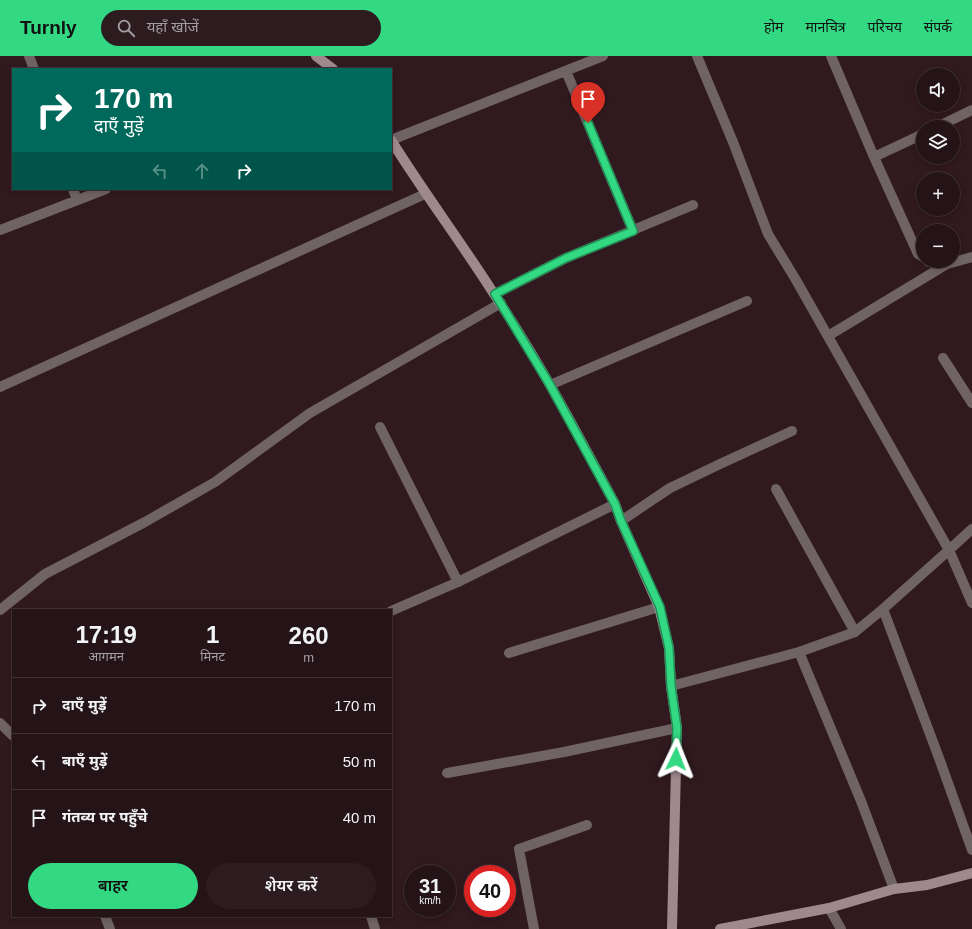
<!DOCTYPE html>
<html lang="hi">
<meta charset="utf-8">
<style>
:root{--surface:#241317;--page:#2c1c20;--text:#f1f3f6;--muted:#a39ea1;--line:#413236;--accent:#33d882}
body{margin:0;font-family:Arial,"Noto Sans Devanagari",sans-serif;background:var(--page);color:var(--text);height:100vh;display:flex;flex-direction:column;font-size:15px;white-space:nowrap}
*{box-sizing:border-box;margin:0}
p{font-size:13px;color:var(--muted)}
.icon{flex:none;width:22px;height:22px;fill:none;stroke:currentColor;stroke-width:2;stroke-linecap:round;stroke-linejoin:round}
.map{position:relative;flex:1;overflow:hidden}
.drawer{position:absolute;left:12px;top:553px;width:380px;height:308px;display:flex;flex-direction:column;background:var(--surface);border-radius:0px;box-shadow:0 2px 6px #0003,0 0 0 1px var(--line)}
.drawer>*{flex:none}
.banner{position:absolute;left:12px;top:12px;width:380px;height:122px;border-radius:0px;box-shadow:0 2px 6px #0003,0 0 0 1px var(--line);background:#00695c;color:#fff;overflow:hidden}
.controls{position:absolute;left:916px;top:12px;display:grid;gap:8px}
.controls a{display:grid;place-items:center;width:44px;height:44px;border-radius:50%;background:var(--surface);box-shadow:0 2px 6px #0003,0 0 0 1px var(--line);font-size:20px}
.speed{position:absolute;left:404px;top:809px;display:flex;gap:8px;font-size:20px;font-weight:700;text-align:center}
.speed>*{display:grid;place-content:center;width:52px;height:52px;border-radius:50%;background:var(--surface);box-shadow:0 2px 6px #0003,0 0 0 1px var(--line);line-height:1}
.speed small{font-size:10px;font-weight:400}
.speed .limit{border:6px solid #d22;background:#fff;color:#111}
.pin{position:absolute;display:grid;place-items:center;width:34px;height:34px;color:#fff;margin:-41px -17px;border-radius:50% 50% 50% 0;rotate:-45deg;box-shadow:0 0 4px #0007}
.pin .icon{rotate:45deg}
.me{position:absolute;width:44px;margin:-22px;rotate:2deg;stroke-linejoin:round;filter:drop-shadow(0 0 3px #0008)}
.turn{display:flex;align-items:center;gap:14px;height:84px;padding:0 16px;font-size:18px}
.turn .icon{width:52px;height:52px;stroke-width:2.5}
.turn b{display:block;font-size:28px;line-height:34px}
.lanes{display:flex;align-items:center;height:38px;padding:0 16px;background:#0003;justify-content:center;gap:20px;direction:ltr}
.lanes .off{opacity:.35}
.eta{display:flex;justify-content:space-evenly;align-items:center;height:68px;text-align:center}
.eta b{font-size:24px;font-weight:600;line-height:28px}
.cta{display:flex;gap:8px;margin-top:auto;padding:8px 16px}
.cta a{flex:1;height:46px;border-radius:24px;background:var(--accent);color:#111;font-size:16px;font-weight:600;line-height:46px;text-align:center}
.cta a+a{background:var(--page);color:var(--text)}
ul{padding:0;list-style:none}
li{display:flex;align-items:center;gap:12px;height:56px;padding:0 16px;border-top:1px solid var(--line)}
li div{flex:1}
li b{display:block;font-size:15px}
li em{font-style:normal}
header{display:flex;align-items:center;gap:24px;box-sizing:border-box;height:56px;padding:0 20px;background:var(--accent);color:#111}
header strong{font-size:19px}
nav{display:flex;gap:22px;margin-inline-start:auto;font-size:14px}
.search{width:280px;height:36px;background:var(--page);display:flex;align-items:center;gap:10px;box-sizing:border-box;padding:0 14px;border-radius:22px;color:var(--muted);font-size:15px}
.map>svg:first-child{display:block}
.lines{fill:none;stroke-linecap:round;stroke-linejoin:round}
.street{stroke:#706366;stroke-width:10}
.secondary{stroke:#9e898d;stroke-width:10}
.route-casing{stroke:#218c54;stroke-width:10}
.route{stroke:#33d882;stroke-width:7}
</style>
<header>
<strong>Turnly</strong>
<div class="search"><svg class="icon" aria-label="search" viewBox="0 0 24 24"><circle cx="10" cy="10" r="6"/><path d="M15 15l6 6"/></svg>यहाँ खोजें</div>
<nav><a>होम</a><a>मानचित्र</a><a>परिचय</a><a>संपर्क</a></nav>
</header>
<div class="map">
<svg width="972" height="873" viewBox="0 0 972 873">
<rect width="100%" height="100%" fill="#30191f"/>
<g class="lines">
<path class="street" d="M29,0L34,13
M697,0L733,86L768,178L796,224L949,494L972,547
M831,0L874,101L923,78
M566,15L633,175
M937,71L972,54
M391,84L603,0
M874,101L918,198L923,201
M73,133L77,144
M0,174L106,133
M928,205L929,206L947,208L972,201
M495,238L566,202L693,149
M828,280L947,208
M943,302L972,347
M550,329L747,245
M0,331L425,138
M380,371L458,526
M776,433L855,576
M621,465L670,432L720,408L792,375
M883,553L939,702L972,794
M0,554L45,518L145,466L215,426L310,357L501,247
M391,555L458,526L615,448
M799,596L861,745L894,833
M509,597L659,551
M671,630L799,596L855,576L883,553L949,494L972,473
M0,667L13,680
M447,717L564,696L677,672
M829,852L841,873
M105,860L110,873
M371,860L375,873
M534,873L519,793L587,769"/>
<path class="secondary" d="M316,0L333,13
M391,84C424,137 461,186 494,238C539,305 577,377 615,448L621,465L659,551L669,592L671,630L677,672L672,873
M720,873L829,852L894,833L927,829L972,817"/>
</g>
<g class="lines">
<g class="route-casing">
<path id="route" d="M588,67L633,175L566,202L495,238L550,329L615,448L621,465L660,551L669,592L671,630L677,672L676,703"/>
</g>
<use href="#route" class="route"/>
</g>
</svg>
<div class="controls">
<a><svg class="icon" aria-label="sound" viewBox="0 0 24 24"><path d="M4 9h4l5-4v14l-5-4H4zM17 9q2 3 0 6"/></svg></a>
<a><svg class="icon" aria-label="layers" viewBox="0 0 24 24"><path d="M12 4l9 5-9 5-9-5zM3 14l9 5 9-5"/></svg></a>
<a>+</a>
<a>−</a>
</div>
<div class="speed"><div>31<small>km/h</small></div><div class="limit">40</div></div>
<div class="pin" style="left:588px;top:67px;background:#d93025"><svg class="icon" aria-label="arrive" viewBox="0 0 24 24"><path d="M6 21V4h12l-3 4 3 4H6"/></svg></div>
<svg class="me" style="left:676px;top:703px" viewBox="-20 -20 40 40"><path d="M0-17L14 15 0 8-14 15z" fill="#33d882" stroke="#fff" stroke-width="4"/></svg>
<div class="banner">
<div class="turn"><svg class="icon" aria-label="right" viewBox="0 0 24 24"><path d="M7 20v-9h11M14 6l5 5-5 5"/></svg><div><b>170 m</b>दाएँ मुड़ें</div></div>
<div class="lanes"><svg class="icon off" aria-label="left" viewBox="0 0 24 24"><path d="M17 20v-9H6M10 6l-5 5 5 5"/></svg><svg class="icon off" aria-label="ahead" viewBox="0 0 24 24"><path d="M12 20V5M6 11l6-6 6 6"/></svg><svg class="icon" aria-label="right" viewBox="0 0 24 24"><path d="M7 20v-9h11M14 6l5 5-5 5"/></svg></div>
</div>
<section class="drawer">
<div class="eta">
<div><b>17:19</b><p>आगमन</p></div>
<div><b>1</b><p>मिनट</p></div>
<div><b>260</b><p>m</p></div>
</div>
<ul>
<li><svg class="icon" aria-label="right" viewBox="0 0 24 24"><path d="M7 20v-9h11M14 6l5 5-5 5"/></svg><div><b>दाएँ मुड़ें</b></div><em>170 m</em></li>
<li><svg class="icon" aria-label="left" viewBox="0 0 24 24"><path d="M17 20v-9H6M10 6l-5 5 5 5"/></svg><div><b>बाएँ मुड़ें</b></div><em>50 m</em></li>
<li><svg class="icon" aria-label="arrive" viewBox="0 0 24 24"><path d="M6 21V4h12l-3 4 3 4H6"/></svg><div><b>गंतव्य पर पहुँचे</b></div><em>40 m</em></li>
</ul>
<div class="cta"><a>बाहर</a><a>शेयर करें</a></div>
</section>
</div>
